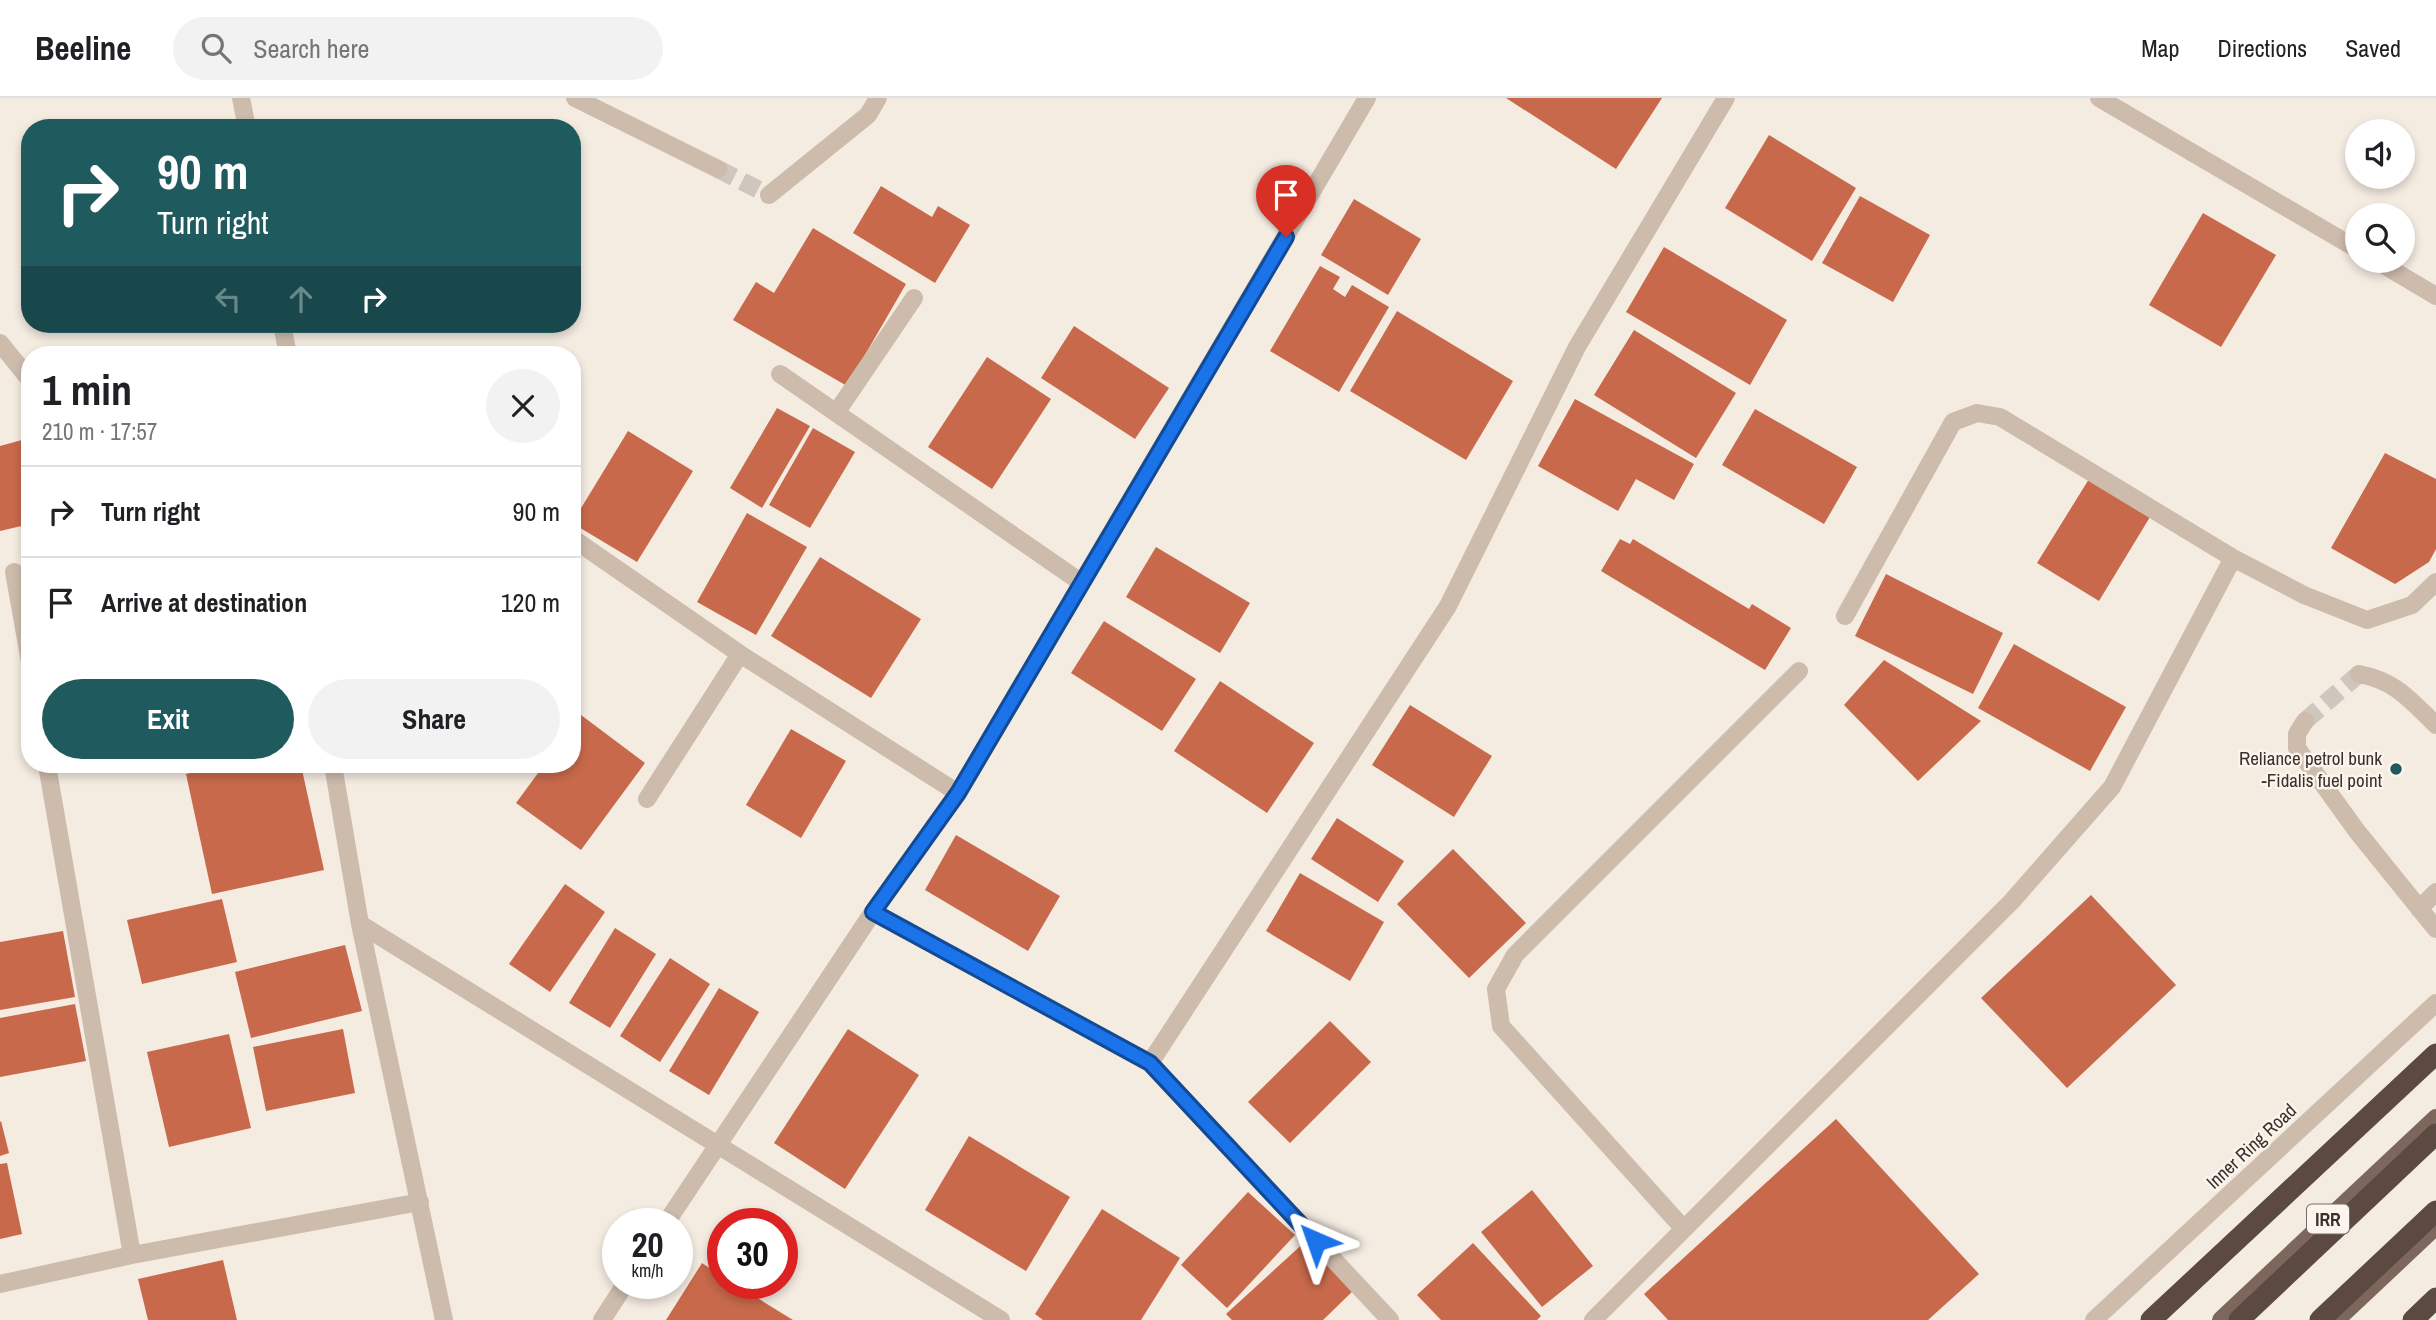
<!DOCTYPE html>
<meta charset="utf-8">
<style>
:root{--surface:#fff;--page:#f2f2f2;--text:#202124;--muted:#757577;--line:#e0e0e0;--accent:#1f5a5e}
body{margin:0;font-family:"Archivo Narrow",sans-serif;background:var(--page);color:var(--text);height:100vh;display:flex;flex-direction:column;font-size:26px;white-space:nowrap}
*{box-sizing:border-box;margin:0}
p{font-size:23px;color:var(--muted)}
.icon{flex:none;width:38px;height:38px;fill:none;stroke:currentColor;stroke-width:2;stroke-linecap:round;stroke-linejoin:round}
.map{position:relative;flex:1;overflow:hidden}
.panel{position:absolute;left:21px;top:248px;width:560px;height:427px;display:flex;flex-direction:column;background:var(--surface);border-radius:28px;box-shadow:0 4px 10px #0003}
.panel>*{flex:none}
.top-card{position:absolute;left:21px;top:21px;width:560px;height:214px;border-radius:28px;box-shadow:0 4px 10px #0003;background:#1f5a5e;color:#fff;overflow:hidden}
.tools{position:absolute;left:2345px;top:21px;display:grid;gap:14px}
.tools a{display:grid;place-items:center;width:70px;height:70px;border-radius:50%;background:var(--surface);box-shadow:0 4px 10px #0003;font-size:35px}
.speed{position:absolute;left:602px;top:1110px;display:flex;gap:14px;font-size:35px;font-weight:700;text-align:center}
.speed>*{display:grid;place-content:center;width:91px;height:91px;border-radius:50%;background:var(--surface);box-shadow:0 4px 10px #0003;line-height:1}
.speed small{font-size:18px;font-weight:400}
.speed .limit{border:10px solid #d22;background:#fff;color:#111}
.pin{position:absolute;display:grid;place-items:center;width:60px;height:60px;color:#fff;margin:-72px -30px;border-radius:50% 50% 50% 0;rotate:-45deg;box-shadow:0 0 7px #0007}
.pin .icon{rotate:45deg}
.me{position:absolute;width:77px;margin:-38px;rotate:317deg;stroke-linejoin:round;filter:drop-shadow(0 0 5px #0008)}
.turn{display:flex;align-items:center;gap:24px;height:147px;padding:0 21px;font-size:32px}
.turn .icon{width:91px;height:91px;stroke-width:2.5}
.turn b{display:block;font-size:49px;line-height:60px}
.lanes{display:flex;align-items:center;height:66px;padding:0 21px;background:#0003;justify-content:center;gap:35px;direction:ltr}
.lanes .off{opacity:.35}
.round{display:grid;place-items:center;flex:none;width:74px;height:74px;border-radius:37px;background:var(--page)}
.head{display:flex;align-items:center;justify-content:space-between;height:119px;padding:0 21px}
h1{font-size:42px;font-weight:800;line-height:52px}
.action{display:flex;gap:14px;margin-top:auto;padding:14px 21px}
.action a{flex:1;height:80px;border-radius:42px;background:var(--accent);color:#fff;font-size:28px;font-weight:800;line-height:80px;text-align:center}
.action a+a{background:var(--page);color:var(--text)}
ul{padding:0;list-style:none}
li{display:flex;align-items:center;gap:21px;height:91px;padding:0 21px;border-top:2px solid var(--line)}
li div{flex:1}
li b{display:block;font-size:26px}
li em{font-style:normal}
header{display:flex;align-items:center;gap:42px;box-sizing:border-box;height:98px;padding:0 35px;background:var(--surface);border-bottom:2px solid var(--line)}
header strong{font-size:33px}
nav{display:flex;gap:38px;margin-inline-start:auto;font-size:24px}
.search{width:490px;height:63px;background:var(--page);display:flex;align-items:center;gap:18px;box-sizing:border-box;padding:0 24px;border-radius:38px;color:var(--muted);font-size:26px}
.map>svg:first-child{display:block}
.building{fill:#c8694b}
.lines{fill:none;stroke-linecap:round;stroke-linejoin:round}
.minor-tunnel{stroke:#cfc6bd;stroke-width:18;stroke-dasharray:18 9;stroke-linecap:butt}
.minor{stroke:#cdbbac;stroke-width:18}
.major{stroke:#7d675c;stroke-width:18}
.highway{stroke:#5c4a42;stroke-width:21}
.route-casing{stroke:#114b97;stroke-width:18}
.route{stroke:#1a73e8;stroke-width:12}
.poi-dot{fill:#1f5a5e;stroke:#fbf5ee;stroke-width:2.5}
.labels{text-anchor:middle;dominant-baseline:central;stroke-width:5;stroke-linejoin:round;paint-order:stroke}
.shield{fill:#fbf5ee;stroke:#756b66;stroke-width:2}
.shield-label{font-size:18px;font-weight:bold;fill:#3b302b}
.poi-label{font-size:19px;fill:#3b302b;stroke:#fbf5ee;text-anchor:end}
.street-label{font-size:19px;fill:#3b302b;stroke:#fbf5ee}
</style>
<header>
<strong>Beeline</strong>
<div class="search"><svg class="icon" aria-label="search" viewBox="0 0 24 24"><circle cx="10" cy="10" r="6"/><path d="M15 15l6 6"/></svg>Search here</div>
<nav><a>Map</a><a>Directions</a><a>Saved</a></nav>
</header>
<div class="map">
<svg width="2436" height="1222" viewBox="0 0 2436 1222">
<rect width="100%" height="100%" fill="#f4ebe1"/>
<path class="building" d="M1506,0H1662L1616,71Z
M1769,37L1856,90L1812,163L1725,110Z
M881,88L932,119L938,108L970,127L935,185L853,135Z
M1860,98L1930,137L1893,204L1822,165Z
M1354,101L1421,141L1388,197L1321,157Z
M2203,115L2276,157L2221,249L2149,207Z
M813,130L906,186L847,288L733,222L756,184L774,195Z
M1664,149L1787,222L1750,287L1626,214Z
M1320,168L1340,179L1333,191L1345,199L1352,187L1389,209L1339,294L1270,253Z
M1397,213L1513,283L1466,362L1350,293Z
M1074,228L1169,290L1135,341L1041,280Z
M1634,232L1736,295L1696,360L1594,297Z
M987,259L1051,301L992,391L928,349Z
M1575,301L1694,366L1674,402L1636,381L1618,413L1538,368Z
M777,310L810,328L762,410L730,390Z
M1755,311L1857,369L1824,426L1722,367Z
M813,330L855,354L810,430L769,407Z
M628,333L693,373L637,464L572,425Z
M22,342L30,372V426L0,433V348Z
M2385,355L2436,381V451L2429,464L2395,486L2331,450Z
M2089,381L2150,419L2099,503L2037,465Z
M747,415L807,449L756,537L697,504Z
M1620,441L1630,446L1633,441L1749,511L1752,506L1791,530L1765,572L1601,473Z
M1156,449L1250,505L1220,555L1126,499Z
M820,459L921,521L871,600L771,538Z
M1886,476L2003,535L1973,596L1855,538Z
M1104,523L1196,581L1162,633L1071,575Z
M2014,546L2126,609L2090,673L1978,610Z
M1884,562L1981,623L1918,683L1844,607Z
M1220,583L1314,645L1267,715L1174,653Z
M1410,607L1492,658L1454,719L1372,667Z
M581,617L645,665L581,752L516,705L544,667H572V629Z
M791,631L846,663L801,740L746,707Z
M229,667H301L324,772L212,796L186,676Z
M1337,720L1404,763L1378,804L1311,761Z
M956,737L1060,798L1028,853L925,792Z
M1453,751L1526,825L1469,880L1397,806Z
M1300,775L1384,824L1350,883L1266,833Z
M565,786L605,814L550,894L509,866Z
M2091,797L2176,887L2067,990L1981,900Z
M222,801L237,864L142,886L127,822Z
M615,830L656,856L610,930L569,905Z
M63,833L75,899L0,912V844Z
M345,847L362,913L251,940L235,874Z
M670,860L710,886L660,964L620,938Z
M719,890L759,914L709,997L669,973Z
M75,906L86,963L0,979V920Z
M1330,923L1371,964L1290,1045L1248,1004Z
M343,931L355,995L266,1013L253,949Z
M848,931L919,977L845,1091L774,1045Z
M229,936L251,1030L169,1049L147,954Z
M1836,1021L1979,1176L1928,1222H1668L1644,1196Z
M1,1023L9,1055L0,1058V1024Z
M969,1038L1070,1099L1026,1173L925,1112Z
M7,1065L22,1136L0,1141V1066Z
M1532,1092L1593,1168L1542,1209L1481,1134Z
M1248,1094L1295,1137L1227,1210L1181,1167Z
M1102,1111L1180,1160L1141,1222H1043L1035,1216Z
M1308,1141L1355,1191L1323,1222H1232L1226,1216Z
M1473,1145L1541,1218L1537,1222H1441L1417,1197Z
M223,1162L237,1222H148L138,1181Z
M702,1165L723,1179V1185H733L793,1222H666Z"/>
<g class="lines">
<path class="minor-tunnel" d="M718,71L769,97
M2305,623L2359,576"/>
<path class="minor" d="M241,0L247,30
M575,0L718,71
M2099,0L2357,151
M769,97L868,17L878,0
M2377,163L2436,198
M282,226L288,257
M0,245L30,282
M780,276L1082,485
M836,315L914,200
M572,440L740,556L958,695
M14,474L30,564
M1845,518L1953,324L1977,315L2000,319L2233,460L2304,497L2367,522L2412,507L2436,484
M2359,576C2396,583 2410,602 2436,627
M2305,623L2297,636V650L2356,732L2436,831
M47,667L132,1157
M333,667L360,826L444,1222
M647,701L740,556
M2419,811L2436,794
M873,814L1150,965L1390,1222
M360,826L1001,1222
M1150,965L1448,508L1577,249L1726,0
M666,1125L873,814L958,695L1367,0
M1683,1130L1501,928L1496,891L1515,857L1799,573
M0,1186L132,1157L420,1104
M602,1222L626,1185
M1593,1222L2012,803L2112,689L2233,460
M2094,1222L2436,905"/>
<path class="major" d="M2221,1222L2436,1020
M2336,1222L2436,1128"/>
<path class="highway" d="M2151,1222L2436,956
M2239,1222L2436,1036
M2320,1222L2436,1113
M2413,1222L2436,1200"/>
</g>
<g class="lines">
<g class="route-casing">
<path id="route" d="M1286,139L958,695L873,814L1150,965L1316,1143"/>
</g>
<use href="#route" class="route"/>
</g>
<circle class="poi-dot" cx="2396" cy="671" r="7"/>
<g class="labels">
<rect class="shield" x="2307" y="1106.5" width="42" height="29" rx="5"/>
<g class="shield-label">
<text x="2328" y="1121">IRR</text>
</g>
<g class="poi-label">
<text x="2382" y="660">Reliance petrol bunk<tspan x="2382" dy="22">-Fidalis fuel point</tspan></text>
</g>
<g class="street-label">
<text transform="translate(2251 1048) rotate(-43)">Inner Ring Road</text>
</g>
</g>
</svg>
<div class="tools">
<a><svg class="icon" aria-label="sound" viewBox="0 0 24 24"><path d="M4 9h4l5-4v14l-5-4H4zM17 9q2 3 0 6"/></svg></a>
<a><svg class="icon" aria-label="search" viewBox="0 0 24 24"><circle cx="10" cy="10" r="6"/><path d="M15 15l6 6"/></svg></a>
</div>
<div class="speed"><div>20<small>km/h</small></div><div class="limit">30</div></div>
<div class="pin" style="left:1286px;top:139px;background:#d93025"><svg class="icon" aria-label="arrive" viewBox="0 0 24 24"><path d="M6 21V4h12l-3 4 3 4H6"/></svg></div>
<svg class="me" style="left:1316px;top:1143px" viewBox="-20 -20 40 40"><path d="M0-17L14 15 0 8-14 15z" fill="#1a73e8" stroke="#fff" stroke-width="4"/></svg>
<div class="top-card">
<div class="turn"><svg class="icon" aria-label="right" viewBox="0 0 24 24"><path d="M7 20v-9h11M14 6l5 5-5 5"/></svg><div><b>90 m</b>Turn right</div></div>
<div class="lanes"><svg class="icon off" aria-label="left" viewBox="0 0 24 24"><path d="M17 20v-9H6M10 6l-5 5 5 5"/></svg><svg class="icon off" aria-label="ahead" viewBox="0 0 24 24"><path d="M12 20V5M6 11l6-6 6 6"/></svg><svg class="icon" aria-label="right" viewBox="0 0 24 24"><path d="M7 20v-9h11M14 6l5 5-5 5"/></svg></div>
</div>
<section class="panel">
<div class="head"><div><h1>1 min</h1><p>210 m · 17:57</p></div><a class="round"><svg class="icon" aria-label="close" viewBox="0 0 24 24"><path d="M6 6l12 12M18 6L6 18"/></svg></a></div>
<ul>
<li><svg class="icon" aria-label="right" viewBox="0 0 24 24"><path d="M7 20v-9h11M14 6l5 5-5 5"/></svg><div><b>Turn right</b></div><em>90 m</em></li>
<li><svg class="icon" aria-label="arrive" viewBox="0 0 24 24"><path d="M6 21V4h12l-3 4 3 4H6"/></svg><div><b>Arrive at destination</b></div><em>120 m</em></li>
</ul>
<div class="action"><a>Exit</a><a>Share</a></div>
</section>
</div>
